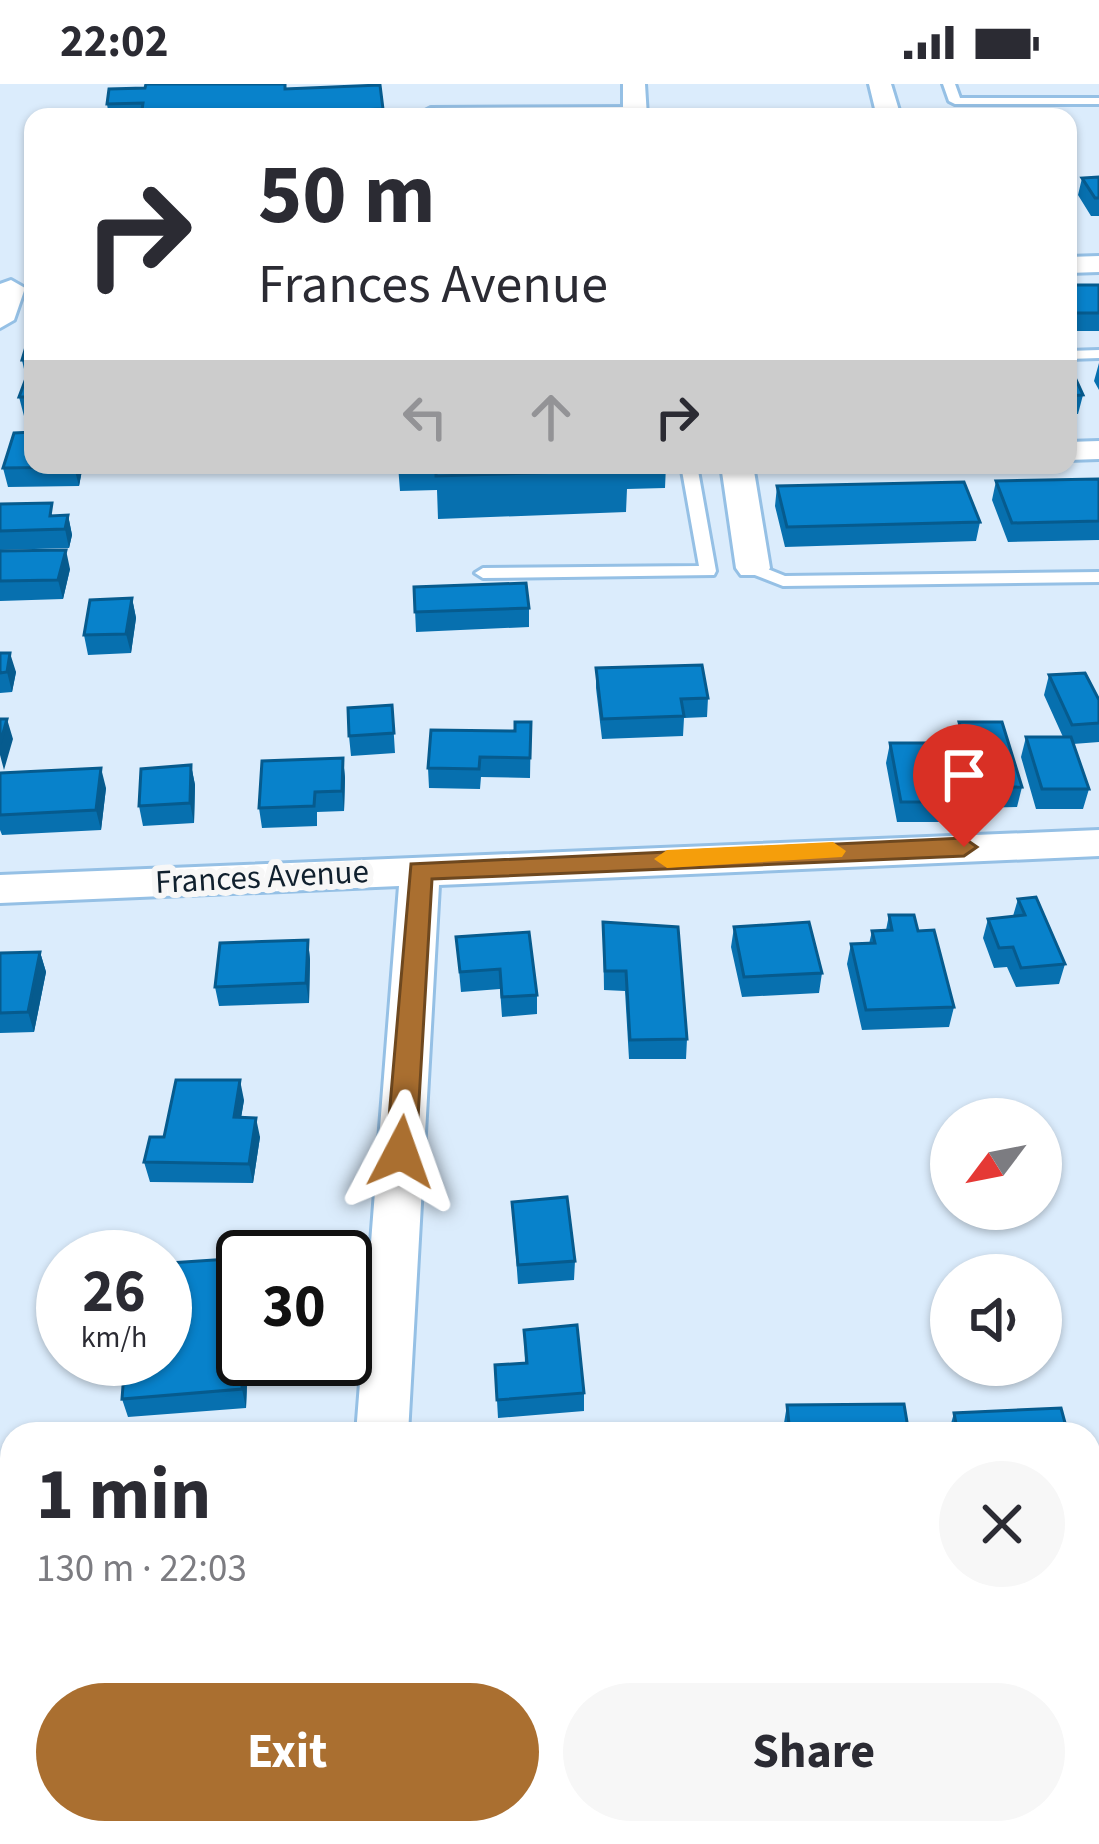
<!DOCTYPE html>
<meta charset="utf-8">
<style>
:root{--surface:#fff;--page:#f7f7f7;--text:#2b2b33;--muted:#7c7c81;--accent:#aa6f30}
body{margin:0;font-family:"Source Sans 3",sans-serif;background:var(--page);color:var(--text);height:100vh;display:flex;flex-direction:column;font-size:45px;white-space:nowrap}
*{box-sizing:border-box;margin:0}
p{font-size:39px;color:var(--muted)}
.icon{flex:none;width:66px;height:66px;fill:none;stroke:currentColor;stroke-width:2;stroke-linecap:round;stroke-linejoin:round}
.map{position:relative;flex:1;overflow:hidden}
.details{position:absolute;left:0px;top:1338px;width:1101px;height:423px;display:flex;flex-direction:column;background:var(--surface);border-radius:36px 36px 0 0;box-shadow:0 3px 9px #0004}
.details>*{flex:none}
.top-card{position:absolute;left:24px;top:24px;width:1053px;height:366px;border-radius:24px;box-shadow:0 3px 9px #0004;background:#fff;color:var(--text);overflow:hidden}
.needle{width:78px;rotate:238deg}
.controls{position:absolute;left:930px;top:1014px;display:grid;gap:24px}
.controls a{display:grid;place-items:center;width:132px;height:132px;border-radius:50%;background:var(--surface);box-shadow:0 3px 9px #0004;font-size:60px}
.speed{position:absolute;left:36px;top:1146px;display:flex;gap:24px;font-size:60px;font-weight:700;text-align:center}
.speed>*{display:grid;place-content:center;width:156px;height:156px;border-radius:50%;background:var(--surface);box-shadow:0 3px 9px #0004;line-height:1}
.speed small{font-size:30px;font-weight:400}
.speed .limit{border:6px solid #111;border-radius:18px;background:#fff;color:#111}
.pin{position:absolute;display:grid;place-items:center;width:102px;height:102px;color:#fff;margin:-123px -51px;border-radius:50% 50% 50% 0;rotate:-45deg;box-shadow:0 0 12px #0007}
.pin .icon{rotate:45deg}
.me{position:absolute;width:132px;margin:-66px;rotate:4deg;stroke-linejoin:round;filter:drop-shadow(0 0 9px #0008)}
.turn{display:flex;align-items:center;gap:42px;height:252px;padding:0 36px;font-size:54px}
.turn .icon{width:156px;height:156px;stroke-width:2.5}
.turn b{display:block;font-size:84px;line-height:102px}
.lanes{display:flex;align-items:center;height:114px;padding:0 36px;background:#0003;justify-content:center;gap:60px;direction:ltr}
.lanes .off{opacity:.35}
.round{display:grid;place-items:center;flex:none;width:126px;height:126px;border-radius:63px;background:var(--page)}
.headline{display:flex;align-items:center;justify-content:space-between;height:204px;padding:0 36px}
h1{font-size:72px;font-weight:700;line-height:90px}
.primary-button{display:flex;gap:24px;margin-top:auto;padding:24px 36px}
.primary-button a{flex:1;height:138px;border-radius:72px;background:var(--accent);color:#fff;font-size:48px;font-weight:700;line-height:138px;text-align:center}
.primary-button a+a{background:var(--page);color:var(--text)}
.status{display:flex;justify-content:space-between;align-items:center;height:84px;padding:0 60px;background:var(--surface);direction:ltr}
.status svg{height:33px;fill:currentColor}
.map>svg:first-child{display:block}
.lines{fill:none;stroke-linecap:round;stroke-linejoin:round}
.lane-casing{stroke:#95c0e5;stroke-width:6}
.street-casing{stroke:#95c0e5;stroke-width:6}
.lane{fill:#fff;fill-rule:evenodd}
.street{fill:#fff;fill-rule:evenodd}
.wall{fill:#0770af}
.shaded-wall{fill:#065b8e}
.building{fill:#0882cb;stroke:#065b8e;stroke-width:3}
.route{fill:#aa6f30;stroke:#6e481f;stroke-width:3}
.slow{fill:#f59e0b}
.labels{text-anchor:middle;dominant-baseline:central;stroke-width:12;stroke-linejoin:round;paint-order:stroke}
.street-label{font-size:33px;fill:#10202e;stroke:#f7f7f7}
</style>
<div class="status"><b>22:02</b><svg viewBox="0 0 49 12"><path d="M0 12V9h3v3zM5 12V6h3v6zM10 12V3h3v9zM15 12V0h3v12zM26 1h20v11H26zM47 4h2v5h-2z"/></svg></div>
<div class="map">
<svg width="1099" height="1760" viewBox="0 0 1099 1760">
<rect width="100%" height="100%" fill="#dbecfc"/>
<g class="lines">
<g class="lane-casing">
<path id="lane" d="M943,0H955L960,14H1099V20H955L949,17Z
M635,23L639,25V29L414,33L431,24Z
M1099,266V274L1068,275V267Z
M681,381H697L716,487L714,491L483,494L475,489L483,484L699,482Z
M753,479L785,492L1099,488V498L783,502L747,488L745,484Z"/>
</g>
<g class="street-casing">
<path id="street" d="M623,0H645L647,33H623Z
M869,0H891L901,33H877Z
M1099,172V188L1068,189V173Z
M11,196L25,204L14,236L0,244V200Z
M1099,357V375L1068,376V358Z
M721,381H753L770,484L765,491H741L736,484Z
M1099,746V772L439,801L408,1350H356L399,802L0,819V791Z
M1089,1529H1099V1585H1089Z
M12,1572V1630L0,1631V1573Z
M334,1749H394V1760H332Z"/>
</g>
<use href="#lane" class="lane"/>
<use href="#street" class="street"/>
</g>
<path class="wall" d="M286,0V4L380,1L383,33H109L107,20Z
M1099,93V132H1091L1078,111L1082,94Z
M1068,201H1099V247H1068Z
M33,255V332H24L19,313L26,294L22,276Z
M1068,278L1083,311L1078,330H1068Z
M1099,279V306L1094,297Z
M83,381L79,402L8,403L3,384Z
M398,381H666L665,404L627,405L626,428L438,435L437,406L400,407Z
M1099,395V456L1008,458L992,416L996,397Z
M777,402L980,438L976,457L785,463L775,422Z
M0,420L55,432L68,431L72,451L69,464L0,466Z
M0,467L70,485L63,515L0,517Z
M414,503L529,524V543L416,548Z
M132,514L136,534L131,569L88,571L84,551Z
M0,569L16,588L12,608L0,609Z
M596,584L708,614L707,633L684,634L683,652L602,655L596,604Z
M1049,591L1099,616V658L1073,660L1089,705L1083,725H1036L1021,673L1026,653H1063L1044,611Z
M392,621L395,669L351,672L349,652Z
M531,638L530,694L481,693L480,705L429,704L428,684Z
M959,638L1022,703L1017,723L973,724L955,658Z
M890,659L943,718L939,738H897L886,679Z
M343,674L345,694L344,727L317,728V742L262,744L259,724Z
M191,681L195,701L194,739L143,742L139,722Z
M0,689L106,704L101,746L2,751L0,746Z
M1018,815L1065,880L1059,900L1016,903L1007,883L994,884L983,854L988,835L1013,832Z
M889,831L918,847L954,923L949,943L862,946L847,880L851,860H869L872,847L886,846Z
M603,838L687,955L686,975H629L625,907L604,906Z
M734,843L822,889L819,909L742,913L731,863Z
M456,853L537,911V930L502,933L500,905L461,908Z
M308,856L310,876L309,919L219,922L215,903Z
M40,868L46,888L34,948L0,949V869Z
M244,1016L241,1033L260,1053L253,1099L150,1098L144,1078L164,1053Z
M512,1118L575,1177L574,1196L518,1200Z
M524,1246L584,1309V1327L498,1334L495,1281L525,1279Z
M243,1275H248L246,1324L128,1333L122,1315Z
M787,1321L909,1350H785L784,1339Z
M954,1329L1068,1350H948Z
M848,1749H979L982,1760H849Z
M1062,1749H1089L1099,1760H1065Z"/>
<path class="shaded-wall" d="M75,381H83L79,402L74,383Z
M68,431L72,451L69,464L65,445Z
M66,466L70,485L63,515L58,496Z
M132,514L136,534L131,569L126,550Z
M10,569L16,588L12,608L7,588Z
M7,635L13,655L4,686L0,671V660Z
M343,674L345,694L344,727L342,707Z
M191,681L195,701L194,739L190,719Z
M101,684L106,704L101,746L96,726Z
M308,856L310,876L309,919L306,899Z
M40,868L46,888L34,948L28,928Z
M240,996L244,1016L238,1053L234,1033Z
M256,1034L260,1053L253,1099L249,1080Z
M243,1275H248L246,1324L242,1305Z
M44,1749H48L53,1760H43Z"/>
<path class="building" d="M146,0H285V5L380,1L383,25L187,33H141L143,19L107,20L109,5L145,4Z
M1099,93V114H1095L1082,94Z
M1068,201H1099V229H1069Z
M33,255V276H22L28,256Z
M1068,278L1083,311L1068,312Z
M28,289H33V313H19Z
M33,348V381H75L74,383L3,384L14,349Z
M436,381H627V386L436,392Z
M1099,395V437L1012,439L996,397Z
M964,398L980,438L787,443L777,402Z
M52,419L50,432L68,431L65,445L0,447V420Z
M66,466L58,496L0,497V467Z
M526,499L529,524L415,528L414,503Z
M132,514L126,550L84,551L90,516Z
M0,569H10L7,588L0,589Z
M702,581L708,614L681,615L684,632L602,635L596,584Z
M1085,589L1099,616V639L1072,641L1049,591Z
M392,621L394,649L349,652L348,624Z
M0,635H7L0,660Z
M515,638H531L530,674L480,673L479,685L428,684L431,646L515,647Z
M959,638H1002L1022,703L977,704Z
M1026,653H1071L1089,705H1042Z
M890,659H931L943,718H901Z
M343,674L342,707L315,708L314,722L259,724L262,677Z
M191,681L190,719L139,722L141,685Z
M101,684L96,726L0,731V689Z
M1036,813L1065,880L1021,884L1013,863L999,864L988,835L1025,831L1018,815Z
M889,831H914L918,847L934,846L954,923L866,926L851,860L875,859L872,847L892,846Z
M603,838L678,843L687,955L630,956L626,887H605Z
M809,838L822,889L744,893L734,843Z
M529,848L537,911L502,913L500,885L460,888L456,853Z
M308,856L306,899L215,903L220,859Z
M40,868L28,928L0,929V869Z
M176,996H240L234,1033L256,1034L249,1080L144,1078L150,1053H164Z
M567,1113L575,1177L518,1181L512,1118Z
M243,1174L242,1305L122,1315L125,1275H165V1236L170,1179Z
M577,1241L584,1309L497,1316L495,1281L527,1279L524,1246Z
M904,1320L909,1350H790L787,1321Z
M1061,1324L1068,1350H958L954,1329Z
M1099,1720V1760H1078L1075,1749H1089V1721Z
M12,1748L44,1749L43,1760H0V1749Z
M206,1749H246V1760H115L116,1756Z
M483,1749H575L576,1760H483Z
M684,1749H797L799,1760H685Z
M855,1749H979L982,1760H857Z"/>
<path class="route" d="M964,754L977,763L964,772L432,795L416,1068L411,1076H390L386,1068L411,780Z"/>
<path class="slow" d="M833,758L846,767L842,773L667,784L654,775L667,766Z"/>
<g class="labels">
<g class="street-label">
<text transform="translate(262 793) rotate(-3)">Frances Avenue</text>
</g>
</g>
</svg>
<div class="controls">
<a><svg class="needle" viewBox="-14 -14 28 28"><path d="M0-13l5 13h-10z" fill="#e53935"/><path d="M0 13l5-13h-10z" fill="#7c7c81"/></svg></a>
<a><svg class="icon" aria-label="sound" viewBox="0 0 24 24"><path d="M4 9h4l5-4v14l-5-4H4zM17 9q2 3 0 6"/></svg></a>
</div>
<div class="speed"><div>26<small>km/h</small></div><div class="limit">30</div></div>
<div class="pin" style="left:964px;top:763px;background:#d93025"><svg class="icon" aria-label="arrive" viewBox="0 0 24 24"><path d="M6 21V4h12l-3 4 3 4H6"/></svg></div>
<svg class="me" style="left:401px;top:1068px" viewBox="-20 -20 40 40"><path d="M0-17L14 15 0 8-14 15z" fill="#aa6f30" stroke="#fff" stroke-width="4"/></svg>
<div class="top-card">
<div class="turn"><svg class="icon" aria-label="right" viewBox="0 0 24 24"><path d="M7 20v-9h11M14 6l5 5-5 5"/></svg><div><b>50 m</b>Frances Avenue</div></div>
<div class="lanes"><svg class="icon off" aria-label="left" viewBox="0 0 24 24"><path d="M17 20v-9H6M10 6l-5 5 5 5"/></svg><svg class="icon off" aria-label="ahead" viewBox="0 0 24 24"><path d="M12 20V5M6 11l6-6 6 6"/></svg><svg class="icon" aria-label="right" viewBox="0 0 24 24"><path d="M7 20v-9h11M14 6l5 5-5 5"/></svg></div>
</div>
<section class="details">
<div class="headline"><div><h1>1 min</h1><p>130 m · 22:03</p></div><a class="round"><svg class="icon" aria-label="close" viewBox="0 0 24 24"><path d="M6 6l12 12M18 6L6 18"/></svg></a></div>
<div class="primary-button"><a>Exit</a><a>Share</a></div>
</section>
</div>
